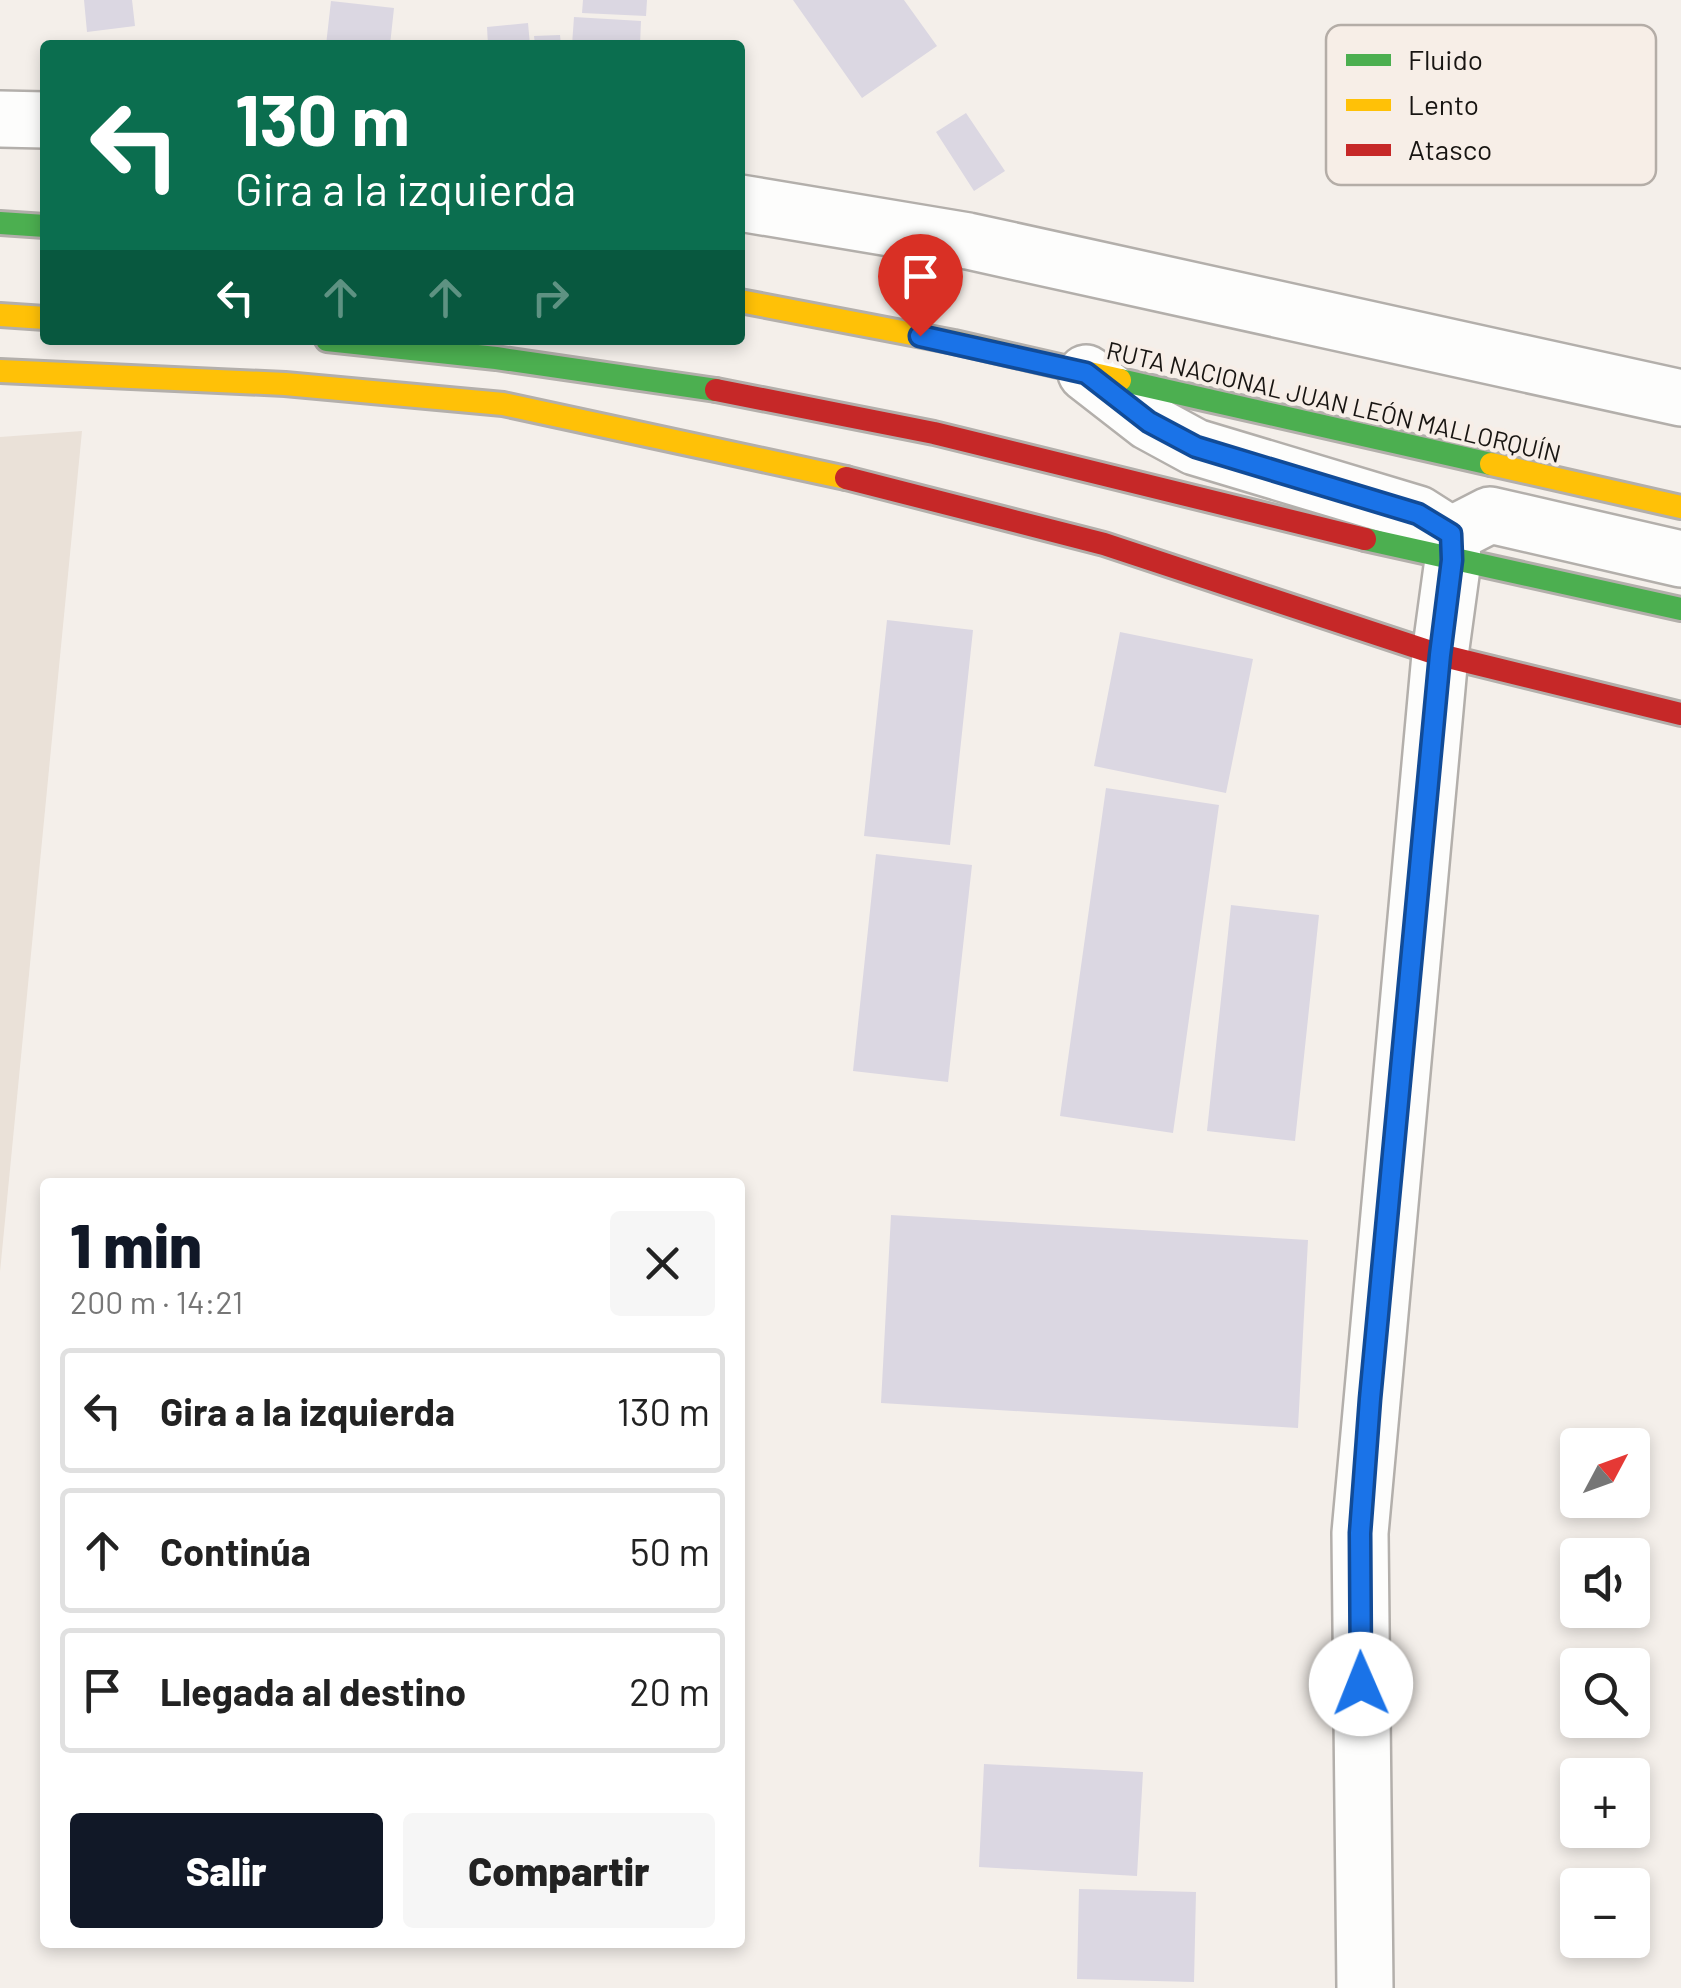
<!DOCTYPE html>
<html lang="es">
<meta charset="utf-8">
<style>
:root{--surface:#fff;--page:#f6f6f6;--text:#222;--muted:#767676;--line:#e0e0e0;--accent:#111827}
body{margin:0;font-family:Barlow,sans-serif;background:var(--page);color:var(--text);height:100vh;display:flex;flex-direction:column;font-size:38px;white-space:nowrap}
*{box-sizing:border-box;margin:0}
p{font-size:32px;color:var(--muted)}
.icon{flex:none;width:55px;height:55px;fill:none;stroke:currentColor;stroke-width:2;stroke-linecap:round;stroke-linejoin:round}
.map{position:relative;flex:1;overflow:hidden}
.details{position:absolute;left:40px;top:1178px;width:705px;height:770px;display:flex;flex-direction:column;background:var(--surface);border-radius:10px;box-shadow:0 5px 15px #0003}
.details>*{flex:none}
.top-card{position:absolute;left:40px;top:40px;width:705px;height:305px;border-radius:10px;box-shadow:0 5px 15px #0003;background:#0b6e4f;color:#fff;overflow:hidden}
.needle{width:65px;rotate:49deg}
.fabs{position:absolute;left:1560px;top:1428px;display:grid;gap:20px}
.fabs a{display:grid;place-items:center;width:90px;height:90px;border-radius:10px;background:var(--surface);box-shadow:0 5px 15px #0003;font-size:50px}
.pin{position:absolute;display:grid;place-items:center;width:85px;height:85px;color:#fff;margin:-102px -42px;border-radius:50% 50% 50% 0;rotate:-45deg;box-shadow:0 0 10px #0007}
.pin .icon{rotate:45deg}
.me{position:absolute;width:110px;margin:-55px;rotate:359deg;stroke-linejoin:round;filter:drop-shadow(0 0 8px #0008)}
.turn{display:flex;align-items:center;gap:35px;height:210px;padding:0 30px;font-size:45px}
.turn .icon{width:130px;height:130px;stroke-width:2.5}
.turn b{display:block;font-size:70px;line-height:85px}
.lanes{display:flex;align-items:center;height:95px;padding:0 30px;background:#0003;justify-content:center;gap:50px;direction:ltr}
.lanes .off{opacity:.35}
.round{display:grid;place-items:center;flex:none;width:105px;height:105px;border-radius:10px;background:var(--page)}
.headline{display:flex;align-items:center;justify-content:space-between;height:170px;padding:0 30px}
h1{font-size:60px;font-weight:800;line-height:75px;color:var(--accent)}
.action{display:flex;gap:20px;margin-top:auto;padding:20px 30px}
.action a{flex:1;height:115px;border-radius:10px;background:var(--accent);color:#fff;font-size:40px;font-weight:800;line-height:115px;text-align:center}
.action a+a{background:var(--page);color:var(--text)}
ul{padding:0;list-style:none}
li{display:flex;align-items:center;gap:30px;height:125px;margin:0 20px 15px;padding:0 10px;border:5px solid var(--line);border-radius:10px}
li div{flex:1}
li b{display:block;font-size:38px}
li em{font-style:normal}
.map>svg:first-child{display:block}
.built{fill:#eae1d8}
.building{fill:#dbd7e2}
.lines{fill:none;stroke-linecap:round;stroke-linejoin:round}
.street-casing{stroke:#b3afab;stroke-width:60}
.fast-casing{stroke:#b3afab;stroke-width:28}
.slow-casing{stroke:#b3afab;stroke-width:28}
.jam-casing{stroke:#b3afab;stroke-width:28}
.street{stroke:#fdfdfc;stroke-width:55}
.fast{stroke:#4caf50;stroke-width:22}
.slow{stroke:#ffc107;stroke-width:22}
.jam{stroke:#c62828;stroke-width:22}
.route-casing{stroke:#114b97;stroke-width:25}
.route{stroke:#1a73e8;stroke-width:18}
.labels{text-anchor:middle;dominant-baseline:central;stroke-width:8;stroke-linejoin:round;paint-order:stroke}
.street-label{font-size:25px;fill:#181512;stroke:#f7eee7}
.key{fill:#f7eee7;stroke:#b4ada7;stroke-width:2.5}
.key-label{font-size:28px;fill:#181512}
</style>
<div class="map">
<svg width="1681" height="1988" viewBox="0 0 1681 1988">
<rect width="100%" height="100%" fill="#f4efea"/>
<path class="built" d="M82,431L0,1272V437Z"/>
<path class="building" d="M84,0H132L135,26L87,32Z
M583,0H647L646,16L582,13Z
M793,0H904L937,46L862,98Z
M331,1L394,8L390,45H326Z
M574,17L641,21L640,45H572Z
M528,23L530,45H488L487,27Z
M560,35L561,45H535L534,36Z
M966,113L1005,171L974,191L936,132Z
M887,620L973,630L950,845L864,836Z
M1120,632L1253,659L1226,793L1094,766Z
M1106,788L1219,805L1173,1133L1060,1116Z
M876,854L972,865L948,1082L853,1071Z
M1231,905L1319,915L1295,1141L1207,1131Z
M891,1215L1308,1240L1298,1428L881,1403Z
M984,1764L1143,1772L1137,1876L979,1867Z
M1079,1889L1196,1892L1194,1982L1077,1979Z"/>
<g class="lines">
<g class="street-casing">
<path id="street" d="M0,119L45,120
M740,203L968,241L1681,398
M1086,373L1149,422L1195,447L1418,514L1451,535
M1451,535L1490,515L1681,559
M1365,1988L1360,1533L1440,655L1453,560L1451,535"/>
</g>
<g class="fast-casing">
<path id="fast" d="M0,223L45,226
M327,340L496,358L716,390
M1120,380L1491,464
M1365,539L1681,609"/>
</g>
<g class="slow-casing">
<path id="slow" d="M740,301L954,342L1120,380
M0,315L45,318
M0,371L285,384L503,404L846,478
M1491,464L1681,507"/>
</g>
<g class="jam-casing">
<path id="jam" d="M716,390L934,433L1365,539
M846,478L1104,544L1440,655L1681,714"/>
</g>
<use href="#street" class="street"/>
<use href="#fast" class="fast"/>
<use href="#slow" class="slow"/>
<use href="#jam" class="jam"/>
</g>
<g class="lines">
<g class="route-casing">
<path id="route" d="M920,336L1086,373L1149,422L1196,447L1418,514L1451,534L1452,560L1440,655L1370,1399L1360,1533L1361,1684"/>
</g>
<use href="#route" class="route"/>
</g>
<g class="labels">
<g class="street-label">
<text transform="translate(1334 401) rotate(13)">RUTA NACIONAL JUAN LEÓN MALLORQUÍN</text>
</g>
</g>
<rect x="1326" y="25" width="330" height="160" rx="15" class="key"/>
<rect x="1346" y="54" width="45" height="12" fill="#4caf50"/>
<rect x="1346" y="99" width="45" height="12" fill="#ffc107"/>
<rect x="1346" y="144" width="45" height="12" fill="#c62828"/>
<g class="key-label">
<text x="1408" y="70">Fluido</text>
<text x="1408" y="115">Lento</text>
<text x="1408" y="160">Atasco</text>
</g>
</svg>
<div class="fabs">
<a><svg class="needle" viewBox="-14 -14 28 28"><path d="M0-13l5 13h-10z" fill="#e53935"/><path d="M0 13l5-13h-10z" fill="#767676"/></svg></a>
<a><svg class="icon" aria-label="sound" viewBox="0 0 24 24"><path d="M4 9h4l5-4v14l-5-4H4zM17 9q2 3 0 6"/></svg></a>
<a><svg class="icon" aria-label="search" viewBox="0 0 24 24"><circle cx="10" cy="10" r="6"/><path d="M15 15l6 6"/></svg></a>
<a>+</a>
<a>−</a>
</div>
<div class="pin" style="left:920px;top:336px;background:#d93025"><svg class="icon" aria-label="arrive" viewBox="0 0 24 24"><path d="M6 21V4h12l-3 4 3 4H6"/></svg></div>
<svg class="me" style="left:1361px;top:1684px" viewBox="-20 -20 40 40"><circle r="19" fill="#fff"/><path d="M0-13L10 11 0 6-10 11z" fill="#1a73e8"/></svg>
<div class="top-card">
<div class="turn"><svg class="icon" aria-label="left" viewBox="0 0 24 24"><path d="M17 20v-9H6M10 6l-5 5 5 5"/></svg><div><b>130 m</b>Gira a la izquierda</div></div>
<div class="lanes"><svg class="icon" aria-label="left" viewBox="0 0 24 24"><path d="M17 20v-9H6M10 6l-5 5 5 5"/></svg><svg class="icon off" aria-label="ahead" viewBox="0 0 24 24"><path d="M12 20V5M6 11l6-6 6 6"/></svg><svg class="icon off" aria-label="ahead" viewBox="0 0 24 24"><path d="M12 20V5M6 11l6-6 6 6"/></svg><svg class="icon off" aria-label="right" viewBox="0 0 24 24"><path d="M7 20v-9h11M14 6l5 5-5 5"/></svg></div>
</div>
<section class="details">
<div class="headline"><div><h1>1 min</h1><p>200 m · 14:21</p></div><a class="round"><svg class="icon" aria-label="close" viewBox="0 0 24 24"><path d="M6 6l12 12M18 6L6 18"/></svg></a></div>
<ul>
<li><svg class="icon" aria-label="left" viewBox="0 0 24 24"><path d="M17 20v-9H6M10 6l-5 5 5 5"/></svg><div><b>Gira a la izquierda</b></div><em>130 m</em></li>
<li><svg class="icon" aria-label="ahead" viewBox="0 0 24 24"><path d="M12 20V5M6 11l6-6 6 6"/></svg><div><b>Continúa</b></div><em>50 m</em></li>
<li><svg class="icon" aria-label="arrive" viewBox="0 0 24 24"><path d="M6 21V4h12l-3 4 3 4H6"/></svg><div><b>Llegada al destino</b></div><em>20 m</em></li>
</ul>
<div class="action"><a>Salir</a><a>Compartir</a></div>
</section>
</div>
